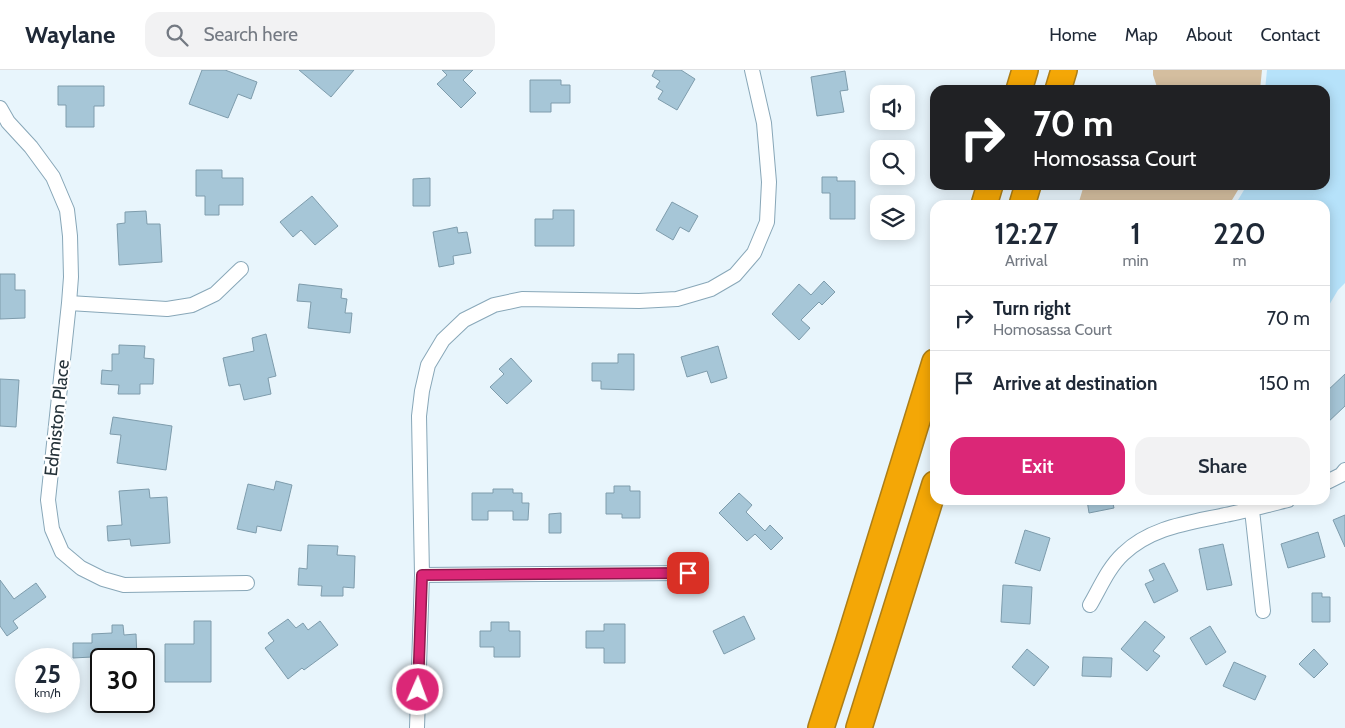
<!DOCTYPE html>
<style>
:root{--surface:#fff;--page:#f2f2f3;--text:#1f2937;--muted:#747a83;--line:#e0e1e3;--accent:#db2777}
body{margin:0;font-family:Cabin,sans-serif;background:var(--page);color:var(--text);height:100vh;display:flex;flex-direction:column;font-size:19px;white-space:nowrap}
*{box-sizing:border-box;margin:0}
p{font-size:16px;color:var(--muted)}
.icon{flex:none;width:28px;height:28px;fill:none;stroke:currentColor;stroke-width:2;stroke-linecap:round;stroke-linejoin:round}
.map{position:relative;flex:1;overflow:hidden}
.sheet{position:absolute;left:930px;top:130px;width:400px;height:305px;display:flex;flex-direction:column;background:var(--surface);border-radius:15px;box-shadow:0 2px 12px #0003}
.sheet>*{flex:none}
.guide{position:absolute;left:930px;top:15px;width:400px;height:105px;border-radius:15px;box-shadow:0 2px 12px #0003;background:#202124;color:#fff;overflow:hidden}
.buttons{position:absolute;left:870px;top:15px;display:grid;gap:10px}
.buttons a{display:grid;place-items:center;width:45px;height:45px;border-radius:10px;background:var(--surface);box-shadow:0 2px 12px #0003;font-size:25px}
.speed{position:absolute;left:15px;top:578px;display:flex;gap:10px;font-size:25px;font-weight:700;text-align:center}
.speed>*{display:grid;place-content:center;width:65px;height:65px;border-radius:50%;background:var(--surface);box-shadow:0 2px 12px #0003;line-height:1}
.speed small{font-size:12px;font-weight:400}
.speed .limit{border:2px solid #111;border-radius:8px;background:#fff;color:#111}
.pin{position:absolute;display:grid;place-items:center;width:42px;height:42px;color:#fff;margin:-21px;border-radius:10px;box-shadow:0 2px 8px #0006}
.me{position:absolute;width:55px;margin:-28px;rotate:2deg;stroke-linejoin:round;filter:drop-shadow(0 0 4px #0008)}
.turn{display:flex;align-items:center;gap:18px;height:105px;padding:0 20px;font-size:22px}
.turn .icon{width:65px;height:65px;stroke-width:2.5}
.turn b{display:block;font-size:35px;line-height:42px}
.eta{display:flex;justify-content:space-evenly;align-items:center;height:85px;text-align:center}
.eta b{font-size:30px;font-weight:600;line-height:35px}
.cta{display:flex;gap:10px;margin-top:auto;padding:10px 20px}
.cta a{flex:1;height:58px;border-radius:15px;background:var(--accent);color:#fff;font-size:20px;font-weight:600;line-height:58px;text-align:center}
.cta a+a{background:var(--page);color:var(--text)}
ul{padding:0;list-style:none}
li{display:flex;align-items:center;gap:15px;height:65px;padding:0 20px;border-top:1px solid var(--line)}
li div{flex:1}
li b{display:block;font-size:19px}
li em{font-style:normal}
header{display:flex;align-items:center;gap:30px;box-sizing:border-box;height:70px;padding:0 25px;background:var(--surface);border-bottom:1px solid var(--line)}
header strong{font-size:24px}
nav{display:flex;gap:28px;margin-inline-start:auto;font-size:18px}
.search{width:350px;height:45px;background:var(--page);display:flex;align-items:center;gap:12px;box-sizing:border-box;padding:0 18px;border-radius:15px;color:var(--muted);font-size:19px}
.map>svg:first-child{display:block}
.green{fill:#d4be9f}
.water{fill:#b6e2fa}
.building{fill:#a6c6d7;stroke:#7e9cac}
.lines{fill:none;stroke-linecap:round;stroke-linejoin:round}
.minor-casing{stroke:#88a7b8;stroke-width:16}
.motorway-casing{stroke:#ac7e18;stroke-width:28}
.minor{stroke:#fff;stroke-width:14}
.motorway{stroke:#f4a706;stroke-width:25}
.route-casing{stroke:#8e194d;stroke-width:12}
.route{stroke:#db2777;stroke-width:9}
.labels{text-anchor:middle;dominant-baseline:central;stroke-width:4.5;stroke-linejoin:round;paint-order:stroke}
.street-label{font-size:18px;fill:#253239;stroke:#fff}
</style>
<header>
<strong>Waylane</strong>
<div class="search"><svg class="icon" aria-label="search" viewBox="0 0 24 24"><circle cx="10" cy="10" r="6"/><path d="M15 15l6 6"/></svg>Search here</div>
<nav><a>Home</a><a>Map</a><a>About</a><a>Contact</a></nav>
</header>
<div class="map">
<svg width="1345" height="658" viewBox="0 0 1345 658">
<rect width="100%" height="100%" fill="#e8f5fc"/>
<path class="green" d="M1153,0H1262L1260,20H1158L1153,5Z
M1084,115H1241L1229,135H1078Z"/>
<path class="water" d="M1267,0H1345V213L1338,220L1325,242V135H1235L1247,115H1325V20H1265Z"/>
<path class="building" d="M202,0H225L257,12L251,29L238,24L228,48L189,34Z
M299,0H354L331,27Z
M442,0H473L463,10L476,23L461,38L437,14L447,5Z
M655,0H681L695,9L677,40L658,29L663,21L656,17L660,11L652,6Z
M845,1L848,20L840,21L844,42L817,46L811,7Z
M530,10H561V15H570V33H551V42H530Z
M58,16H104V36H94V57H66V35H58Z
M196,100H222V108H243V135H219V145H205V126H196Z
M822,107H837V111H855V149H830V123H822Z
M430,108V136H413V109Z
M312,126L338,156L315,175L301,160L293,167L280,152Z
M672,132L698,146L689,162L680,157L673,170L656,160Z
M553,140H574V176H535V149H553Z
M146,141L147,154H160L162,192L119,195L117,154L125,153V142Z
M457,157L458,163L467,162L471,183L453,186L454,194L439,197L433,162Z
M0,204H15V220H25V248L0,249Z
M824,211L835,222L822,235L819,232L801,250L810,258L799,270L772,244L799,214L811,225Z
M299,214L342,219L341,228L347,229L345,243H352L350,263L308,258L311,232L297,231Z
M266,264L276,306L268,308L271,324L244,330L240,314L229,316L223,288L254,281L252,268Z
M119,275L145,276L144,288L154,289L153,314H140V324H118L119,315L101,314L102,300L112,301V284H119Z
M718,276L727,308L711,313L707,301L687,307L681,287Z
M618,284H634V320L601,319V311H592V293H618Z
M511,288L532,311L507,334L490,317L504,304L499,299Z
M1345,304V336L1325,355V323Z
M0,309L19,310L16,357L0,356Z
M113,347L172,356L166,400L117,393L121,365L110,364Z
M276,411L292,415L281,461L257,456L256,463L237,459L248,414L274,420Z
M614,416H630V421H640V448H622V444H606V423H614Z
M149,419L150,428L167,427L170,473L131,476L130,469L108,471L107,456L122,455L119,421Z
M493,419H513V423H522V433H529L528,450H513V441H488V450H472V423H493Z
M739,423L752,435L746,442L765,461L770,455L783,468L771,480L755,464L747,471L719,443Z
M1087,430H1112L1114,438L1089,443Z
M561,443V463H549V444Z
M1345,445V477L1333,450Z
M1025,460L1050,468L1040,501L1015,493Z
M1318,462L1325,487L1288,498L1281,474Z
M1223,474L1232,515L1207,520L1199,479Z
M308,475L338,476L337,485L355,486L354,518L343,517V526H321L322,516L298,515L299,498L307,499Z
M1164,493L1178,521L1154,533L1145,514L1154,510L1149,500Z
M0,510L14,529L36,513L46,527L13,551L18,558L7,566L0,556Z
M1003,515L1032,517L1030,554L1001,552Z
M1312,523H1322V527H1330V552H1312Z
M744,546L755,569L724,584L713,561Z
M288,549L296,558L303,553L308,560L320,551L338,575L304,600L302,598L288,609L265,578L274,571L268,563Z
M194,551H211V612H165V574H194Z
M1145,551L1165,567L1153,581L1160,586L1147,601L1121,579Z
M491,552H509V561H520V587H494V577H480V561H491Z
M604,554H625V593H604V578H586V561H604Z
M112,555H123L124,565L136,564L137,589H101V597H92V587L73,588V573H92V564L112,563Z
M1210,556L1226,582L1206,595L1190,568Z
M1027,579L1049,597L1034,616L1012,597Z
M1314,579L1328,594L1314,608L1299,594Z
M1083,587L1112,588L1111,607L1082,606Z
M1234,592L1266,606L1255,630L1223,616Z"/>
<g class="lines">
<g class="minor-casing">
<path id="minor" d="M0,38L8,52L31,77L53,107L67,140L70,166L71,207L69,233L48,430L52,459L62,482L81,498L103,509L124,515L247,513
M69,233L167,239L192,235L215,224L241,199
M1325,413L1341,405L1345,400
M1252,440L1263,541
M422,505L688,503
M1090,535C1100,518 1108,498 1123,484C1151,457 1189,453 1225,445C1246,441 1267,435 1288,430
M417,658L422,505L419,346L422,321L428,295L443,270L464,250L494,235L522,229L639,231L677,229L711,219L735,205L754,183L767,152L769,112L764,53L752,0"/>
</g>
<g class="motorway-casing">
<path id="motorway" d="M1019,20L1025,0
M1058,20L1064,0
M984,135L990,115
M1022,135L1028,115
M821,658L848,574L935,292
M859,658L935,414"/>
</g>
<use href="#minor" class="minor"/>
<use href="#motorway" class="motorway"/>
</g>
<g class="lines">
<g class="route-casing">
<path id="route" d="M418,620L422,505L688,503"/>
</g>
<use href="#route" class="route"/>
</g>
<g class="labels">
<g class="street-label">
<text transform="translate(57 348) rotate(-84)">Edmiston Place</text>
</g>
</g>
</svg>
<div class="buttons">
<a><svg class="icon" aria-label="sound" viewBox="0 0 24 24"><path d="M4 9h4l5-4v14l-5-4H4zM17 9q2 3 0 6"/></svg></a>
<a><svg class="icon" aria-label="search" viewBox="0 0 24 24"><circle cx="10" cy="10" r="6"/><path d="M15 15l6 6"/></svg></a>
<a><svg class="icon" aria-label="layers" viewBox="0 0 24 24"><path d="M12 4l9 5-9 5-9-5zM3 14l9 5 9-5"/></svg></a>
</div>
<div class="speed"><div>25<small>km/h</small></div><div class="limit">30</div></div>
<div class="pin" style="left:688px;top:503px;background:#d93025"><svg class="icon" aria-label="arrive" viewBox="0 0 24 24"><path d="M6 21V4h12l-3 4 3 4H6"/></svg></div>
<svg class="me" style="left:418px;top:620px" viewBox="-20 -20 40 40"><circle r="17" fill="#db2777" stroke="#fff" stroke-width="3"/><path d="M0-11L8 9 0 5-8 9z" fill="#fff"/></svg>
<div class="guide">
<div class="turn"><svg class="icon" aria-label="right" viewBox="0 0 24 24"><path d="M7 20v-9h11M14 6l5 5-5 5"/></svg><div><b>70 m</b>Homosassa Court</div></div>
</div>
<section class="sheet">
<div class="eta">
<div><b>12:27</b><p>Arrival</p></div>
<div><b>1</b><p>min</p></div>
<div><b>220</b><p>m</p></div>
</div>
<ul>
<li><svg class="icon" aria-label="right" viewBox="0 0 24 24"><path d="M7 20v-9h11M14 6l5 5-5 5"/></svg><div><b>Turn right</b><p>Homosassa Court</p></div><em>70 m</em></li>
<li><svg class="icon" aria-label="arrive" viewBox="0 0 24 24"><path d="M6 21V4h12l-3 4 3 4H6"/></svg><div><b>Arrive at destination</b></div><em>150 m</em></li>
</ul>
<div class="cta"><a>Exit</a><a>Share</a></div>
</section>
</div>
